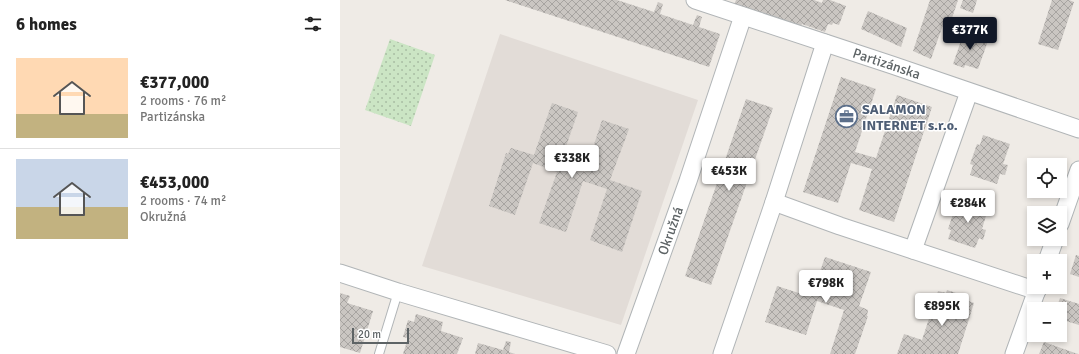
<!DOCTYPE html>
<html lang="en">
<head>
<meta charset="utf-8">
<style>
  body { margin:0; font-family:Signika,sans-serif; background:#f6f6f6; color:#222; height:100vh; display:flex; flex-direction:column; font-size:15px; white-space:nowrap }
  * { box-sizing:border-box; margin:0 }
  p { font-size:13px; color:#767676 }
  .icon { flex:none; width:22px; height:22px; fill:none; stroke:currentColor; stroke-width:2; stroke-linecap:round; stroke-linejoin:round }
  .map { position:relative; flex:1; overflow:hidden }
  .details { display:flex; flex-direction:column; background:#fff; width:340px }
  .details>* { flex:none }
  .buttons { position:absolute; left:687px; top:158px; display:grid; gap:8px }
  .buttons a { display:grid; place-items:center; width:40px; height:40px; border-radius:0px; background:#fff; box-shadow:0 2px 6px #0003; font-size:20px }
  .scale { position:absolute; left:12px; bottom:10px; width:57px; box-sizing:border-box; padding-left:4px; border:2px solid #5d6365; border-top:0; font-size:11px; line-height:14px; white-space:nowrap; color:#5d6365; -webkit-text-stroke:3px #fff; paint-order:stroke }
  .price { position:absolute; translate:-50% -34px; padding:0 9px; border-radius:4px; background:#fff; color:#222; font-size:13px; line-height:26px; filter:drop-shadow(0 1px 2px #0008) }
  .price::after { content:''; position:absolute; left:50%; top:24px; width:12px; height:9px; margin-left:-6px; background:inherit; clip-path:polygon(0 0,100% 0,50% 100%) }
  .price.selected { background:#111827; color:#fff }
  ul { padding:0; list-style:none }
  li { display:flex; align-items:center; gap:12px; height:100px; padding:0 16px }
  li+li { border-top:1px solid #e0e0e0 }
  li span { display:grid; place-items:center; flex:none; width:112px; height:80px; border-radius:0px; color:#555 }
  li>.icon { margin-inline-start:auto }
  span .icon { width:48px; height:48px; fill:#fffc; stroke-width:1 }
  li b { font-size:17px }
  h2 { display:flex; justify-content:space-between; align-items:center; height:48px; padding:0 16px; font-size:17px }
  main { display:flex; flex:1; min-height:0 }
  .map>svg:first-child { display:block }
</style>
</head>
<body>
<main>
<section class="details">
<h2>6 homes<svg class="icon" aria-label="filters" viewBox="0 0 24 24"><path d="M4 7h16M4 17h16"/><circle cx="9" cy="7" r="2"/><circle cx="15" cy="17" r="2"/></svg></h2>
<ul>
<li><span style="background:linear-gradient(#ffd9b3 70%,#c2b280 0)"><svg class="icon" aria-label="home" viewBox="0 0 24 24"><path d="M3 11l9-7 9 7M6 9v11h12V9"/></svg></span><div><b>€377,000</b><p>2 rooms · 76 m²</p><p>Partizánska</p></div></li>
<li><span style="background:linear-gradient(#c9d6e8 60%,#c2b280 0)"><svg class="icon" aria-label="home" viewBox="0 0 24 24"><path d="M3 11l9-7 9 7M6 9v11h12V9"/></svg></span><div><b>€453,000</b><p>2 rooms · 74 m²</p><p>Okružná</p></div></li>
</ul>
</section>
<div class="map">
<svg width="739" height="354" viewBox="0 0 739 354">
  <defs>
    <pattern id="grass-dots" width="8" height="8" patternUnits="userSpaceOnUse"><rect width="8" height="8" fill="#cbe5c4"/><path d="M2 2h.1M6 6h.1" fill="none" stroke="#a8bda3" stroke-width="1.8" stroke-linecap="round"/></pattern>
    <pattern id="building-cross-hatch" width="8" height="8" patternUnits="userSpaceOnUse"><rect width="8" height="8" fill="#cac6c2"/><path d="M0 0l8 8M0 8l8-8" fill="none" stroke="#a7a4a1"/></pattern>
  </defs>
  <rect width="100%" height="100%" fill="#efebe6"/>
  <path fill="#e2dcd7" d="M 160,34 L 358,100 L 281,325 L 82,266 Z"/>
  <path fill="url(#grass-dots)" d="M 50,39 L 95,55 L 71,126 L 25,110 Z"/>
  <path fill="url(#building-cross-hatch)" d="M 165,0 L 277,0 L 314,12 L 318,2 L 323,4 L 320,14 L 353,25 L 357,15 L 362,17 L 359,27 L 380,34 L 369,67 Z
    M 396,0 L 474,0 L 482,3 L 483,0 L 490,0 L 506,6 L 499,25 L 493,23 L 492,25 L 488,24 L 485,32 L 462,24 L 461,26 L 394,5 Z
    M 590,0 L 618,0 L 610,24 L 604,22 L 591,59 L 573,51 Z
    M 623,0 L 637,0 L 633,13 L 620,8 Z
    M 712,0 L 729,0 L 734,2 L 718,50 L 698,44 Z
    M 528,11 L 567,28 L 561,47 L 521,29 Z
    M 624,32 L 648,41 L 638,69 L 625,65 L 624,68 L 613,64 Z
    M 501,77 L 536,89 L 515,152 L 536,158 L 557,95 L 592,107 L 554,222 L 519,210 L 532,169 L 511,163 L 498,203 L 463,192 Z
    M 406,99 L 433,108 L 371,285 L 345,276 Z
    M 212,103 L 238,112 L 220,164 L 245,172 L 262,120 L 289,129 L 270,180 L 302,191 L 282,252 L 250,240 L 267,189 L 243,181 L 226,232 L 199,223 L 217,172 L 193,163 L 175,215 L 149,206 L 166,153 L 168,154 L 171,148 L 194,155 Z
    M 643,135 L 670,144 L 663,164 L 668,165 L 665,175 L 660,174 L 657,184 L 630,175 L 633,165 L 630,164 L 637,144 L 640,145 Z
    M 621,200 L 648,209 L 642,229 L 646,230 L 643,240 L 639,238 L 635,248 L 608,239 L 611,230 L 608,229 L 615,208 L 618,209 Z
    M 736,255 L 739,256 L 739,277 L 730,274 Z
    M 485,257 L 531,272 L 519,306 L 528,310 L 527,316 L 528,316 L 515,354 L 490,354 L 504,310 L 477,301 L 466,335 L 425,322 L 437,286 L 471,297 Z
    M 607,290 L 622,295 L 620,298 L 634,303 L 618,354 L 557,354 L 564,334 L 582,340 L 598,291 L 606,293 Z
    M 0,293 L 10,296 L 7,303 L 33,311 L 20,353 L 0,347 Z
    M 720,298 L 739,304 L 739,325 L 726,321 L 722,330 L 720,330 L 720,309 L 716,309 Z
    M 76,314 L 103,322 L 101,331 L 123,338 L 117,354 L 63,354 L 68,338 L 63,337 L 68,320 L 74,322 Z
    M 166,341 L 171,342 L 169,352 L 175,354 L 135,354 L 138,343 L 163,350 Z
    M 704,342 L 738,354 L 699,354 Z"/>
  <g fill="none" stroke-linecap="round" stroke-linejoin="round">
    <defs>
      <path id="lane" d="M 39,354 L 58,292"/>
      <g id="street">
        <path id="s1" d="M 355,0 L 552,65 L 739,129"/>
        <path d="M 434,202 L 500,226 L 697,291"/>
        <path d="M 720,224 L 739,170"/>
        <path d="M 573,250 L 629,92"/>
        <path d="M 707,261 L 715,239"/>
        <path d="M 0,273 L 58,292 L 267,354"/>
        <path id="s2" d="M 286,354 L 348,181 L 403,16"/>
        <path d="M 382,354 L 434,202 L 485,43"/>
        <path d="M 674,354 L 698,287"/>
      </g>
    </defs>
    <use href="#lane" stroke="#b1b5b7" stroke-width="10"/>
    <use href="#street" stroke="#b1b5b7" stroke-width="19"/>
    <use href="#lane" stroke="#fff" stroke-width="8"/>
    <use href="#street" stroke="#fff" stroke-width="17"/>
  </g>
  <defs>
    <symbol id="office-ring" viewBox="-11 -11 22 22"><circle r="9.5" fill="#fff" stroke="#5c6f8a" stroke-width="1.5"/><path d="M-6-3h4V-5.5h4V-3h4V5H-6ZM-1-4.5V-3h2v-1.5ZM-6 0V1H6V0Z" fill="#5c6f8a"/></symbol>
  </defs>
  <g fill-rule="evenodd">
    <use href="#office-ring" x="494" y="104" width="25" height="25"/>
  </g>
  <g text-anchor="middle" stroke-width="3" stroke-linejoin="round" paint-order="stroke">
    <g font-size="14" fill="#5d6365" stroke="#fff">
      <text dy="5" stroke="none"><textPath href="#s1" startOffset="202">Partizánska</textPath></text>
      <text dy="5" stroke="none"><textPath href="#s2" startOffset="131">Okružná</textPath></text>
    </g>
    <g font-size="14" font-weight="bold" fill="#4e5e75" stroke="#fff" text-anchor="start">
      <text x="522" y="114">SALAMON<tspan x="522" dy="16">INTERNET s.r.o.</tspan></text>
    </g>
  </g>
</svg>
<div class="buttons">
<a><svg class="icon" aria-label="locate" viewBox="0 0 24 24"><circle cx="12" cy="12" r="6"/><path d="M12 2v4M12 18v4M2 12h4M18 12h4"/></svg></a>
<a><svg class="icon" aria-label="layers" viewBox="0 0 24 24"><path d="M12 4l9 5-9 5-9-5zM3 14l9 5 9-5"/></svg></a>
<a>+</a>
<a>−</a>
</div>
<div class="scale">20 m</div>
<b class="price selected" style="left:630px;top:51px">€377K</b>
<b class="price" style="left:232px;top:179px">€338K</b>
<b class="price" style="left:389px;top:192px">€453K</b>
<b class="price" style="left:628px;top:224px">€284K</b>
<b class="price" style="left:486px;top:304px">€798K</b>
<b class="price" style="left:602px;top:327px">€895K</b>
</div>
</main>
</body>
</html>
